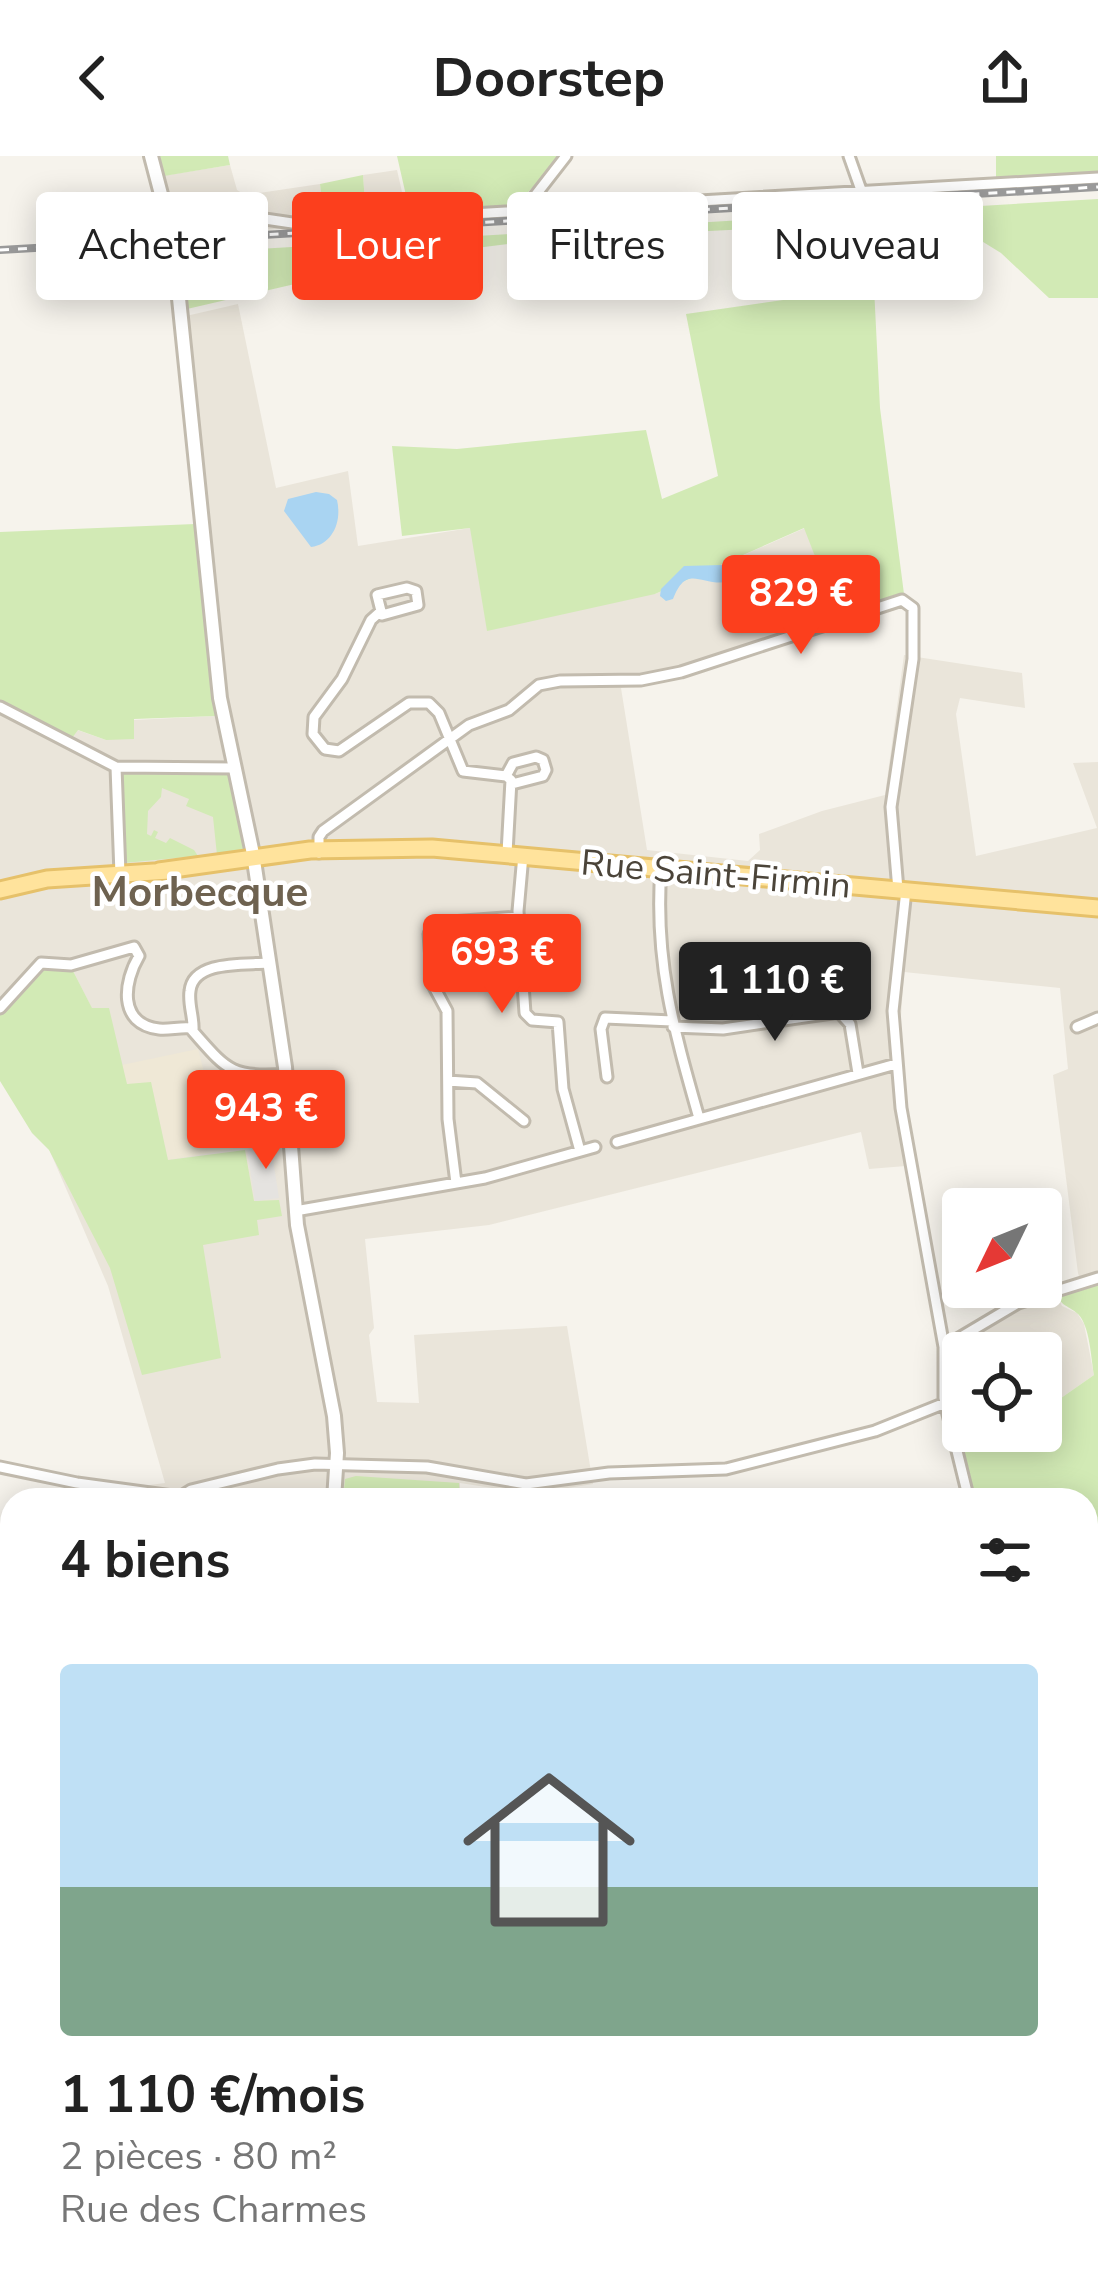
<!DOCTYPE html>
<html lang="fr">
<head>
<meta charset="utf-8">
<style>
  body { margin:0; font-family:"Nunito Sans",sans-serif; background:#f2f2f2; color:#222; height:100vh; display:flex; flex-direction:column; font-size:45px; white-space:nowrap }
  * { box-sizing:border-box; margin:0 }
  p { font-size:39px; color:#767676 }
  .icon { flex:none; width:66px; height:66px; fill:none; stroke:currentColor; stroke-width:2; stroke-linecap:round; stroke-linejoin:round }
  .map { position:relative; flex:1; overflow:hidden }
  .drawer { position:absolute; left:0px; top:1332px; width:1098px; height:807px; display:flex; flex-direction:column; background:#fff; border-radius:36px 36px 0 0; box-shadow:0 6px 30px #0003 }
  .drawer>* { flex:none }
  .banner { position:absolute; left:36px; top:36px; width:1026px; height:108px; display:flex; gap:24px }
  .needle { width:78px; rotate:227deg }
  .fabs { position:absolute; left:942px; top:1032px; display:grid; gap:24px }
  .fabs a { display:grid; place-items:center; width:120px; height:120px; border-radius:12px; background:#fff; box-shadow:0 6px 30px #0003; font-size:60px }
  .price { position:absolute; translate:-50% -102px; padding:0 27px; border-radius:12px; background:#fc3f1d; color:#fff; font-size:39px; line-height:78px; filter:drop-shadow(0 3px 6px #0008) }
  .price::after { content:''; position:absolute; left:50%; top:72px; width:36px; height:27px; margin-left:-18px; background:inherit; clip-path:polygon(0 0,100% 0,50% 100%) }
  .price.on { background:#222; color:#fff }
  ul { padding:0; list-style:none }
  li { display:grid; align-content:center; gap:24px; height:636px; padding:0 60px }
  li+li { border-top:3px solid #e0e0e0 }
  li span { display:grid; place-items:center; height:372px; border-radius:12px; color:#555 }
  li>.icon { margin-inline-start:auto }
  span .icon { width:216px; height:216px; fill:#fffc; stroke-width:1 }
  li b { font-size:51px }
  h2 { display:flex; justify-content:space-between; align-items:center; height:144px; padding:0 60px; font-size:51px }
  .pill { padding:0 42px; border-radius:12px; background:#fff; box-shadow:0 6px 30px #0003; font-size:42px; line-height:108px }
  .pill.on { background:#fc3f1d; color:#fff }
  header { display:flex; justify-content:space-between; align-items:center; height:156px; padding:0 60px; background:#fff; font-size:54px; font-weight:700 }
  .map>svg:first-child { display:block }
</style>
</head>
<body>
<header><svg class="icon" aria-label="back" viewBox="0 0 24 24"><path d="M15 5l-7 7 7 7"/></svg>Doorstep<svg class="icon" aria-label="share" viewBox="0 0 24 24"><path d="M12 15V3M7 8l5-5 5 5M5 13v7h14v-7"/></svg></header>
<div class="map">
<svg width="1098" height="2137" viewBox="0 0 1098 2137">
  <rect width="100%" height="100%" fill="#f6f3ec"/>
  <path fill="#eae5da" d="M 230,9 L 237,34 L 245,39 L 320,28 L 325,70 L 175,79 L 161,20 Z
    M 397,14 L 407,58 L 366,60 L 363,19 Z
    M 223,95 L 222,128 L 185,141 L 180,98 Z
    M 238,148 L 276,332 L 348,315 L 358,390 L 470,372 L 655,438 L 805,372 L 841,470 L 688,519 L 621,532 L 647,694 L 748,705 L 760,694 L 759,678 L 822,655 L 885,639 L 904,499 L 1022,517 L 1025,552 L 960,542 L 956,558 L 976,700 L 1097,672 L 1073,607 L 1098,606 L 1098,1126 L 1082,1131 L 1078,1117 L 1053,919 L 1068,913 L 1060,832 L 904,816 L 900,875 L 908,966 L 918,1009 L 869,1013 L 861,976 L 489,1069 L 365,1083 L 374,1172 L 369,1179 L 377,1246 L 419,1247 L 414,1179 L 567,1170 L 593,1328 L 530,1338 L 460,1327 L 460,1344 L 79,1344 L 80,1322 L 142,1330 L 165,1327 L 108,1130 L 49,993 L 92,853 L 71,811 L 42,813 L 0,857 L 0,547 L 106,584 L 133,564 L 216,560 L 173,163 Z
    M 1056,1138 L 1062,1150 L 1077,1157 L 1084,1168 L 1094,1219 L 1041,1256 L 1041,1197 L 963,1197 L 963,1275 L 992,1275 L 959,1284 L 948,1237 L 958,1197 L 969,1182 L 1004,1160 Z"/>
  <path fill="#efe8d6" d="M 198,893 L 207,928 L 241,922 L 244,929 L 274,924 L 276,965 L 263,963 L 263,967 L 255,968 L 257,982 L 233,986 L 233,993 L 168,1004 L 151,927 L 127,929 L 122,909 Z"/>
  <path fill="#d2eab5" d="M 160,0 L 228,0 L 230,9 L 164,20 Z
    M 397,0 L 562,0 L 515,50 L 410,57 Z
    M 996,0 L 1098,0 L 1098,19 L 996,24 Z
    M 363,19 L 366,60 L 324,63 L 320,28 Z
    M 1098,43 L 1098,142 L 1049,142 L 1001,97 L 949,65 L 919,58 L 884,60 L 866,67 L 549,83 L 420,99 L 187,153 L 185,141 L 222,128 L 223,95 Z
    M 874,131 L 880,252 L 904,438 L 839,462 L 804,372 L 655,438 L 487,475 L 470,372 L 402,380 L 392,290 L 457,293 L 646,274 L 662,343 L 718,320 L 686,158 Z
    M 195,368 L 216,560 L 134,563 L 134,583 L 106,584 L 78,574 L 69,586 L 0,547 L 0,376 Z
    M 121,616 L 230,617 L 245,695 L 217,699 L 213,661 L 186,650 L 189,643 L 162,632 L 161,641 L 148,655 L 147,678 L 151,680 L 154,674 L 158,676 L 155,682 L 166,687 L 170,682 L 194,694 L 198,700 L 124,707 Z
    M 71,811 L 92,852 L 109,852 L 127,928 L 151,926 L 168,1004 L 245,994 L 254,1045 L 279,1044 L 282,1060 L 257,1064 L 259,1079 L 203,1089 L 221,1202 L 142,1219 L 110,1112 L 49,994 L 32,977 L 0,925 L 0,857 L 42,813 Z
    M 1098,1126 L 1098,1516 L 1086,1513 L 1086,1344 L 973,1344 L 959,1284 L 992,1275 L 1041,1275 L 1041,1256 L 1094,1219 C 1091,1202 1090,1170 1078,1158 C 1068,1149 1062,1151 1056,1138 Z
    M 356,1320 L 459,1327 L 460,1344 L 343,1344 L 345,1323 Z
    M 1098,1743 L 1098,1970 L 1086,1979 L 1086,1749 Z
    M 72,2127 L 223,2127 L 212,2137 L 73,2137 Z
    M 319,2127 L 483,2127 L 484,2137 L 319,2137 Z"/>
  <path fill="#e5e3e0" d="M 271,990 L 279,1042 L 255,1045 L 247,994 Z"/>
  <path fill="#a9d4f2" d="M 316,336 L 329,338 L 337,344 C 342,365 333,388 311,391 L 284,355 L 288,343 Z
    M 722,409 L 732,417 L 727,426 C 700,430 687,407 673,443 L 666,445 L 660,440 L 661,433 L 684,410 Z"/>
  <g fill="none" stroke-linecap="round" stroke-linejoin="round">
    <defs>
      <path id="minor" d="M 849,0 L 861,34
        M 165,53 L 184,51 L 299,68 L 1098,22
        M 524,54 L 566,0
        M 407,432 L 416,435 L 418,449 L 382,459 L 377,439 Z
        M 381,455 L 371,464 L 342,523 L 314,561 L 313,578 L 325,593 L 339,595 L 409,547 L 429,547 L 439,557 L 463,615 L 506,620 L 511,624 L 507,697
        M 0,551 L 116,611 L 234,612
        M 116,611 L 120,718
        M 506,620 L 513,607 L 536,601 L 543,604 L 546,614 L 543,620 L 512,628
        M 319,697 L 319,681 L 323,675 L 469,569 L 509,554 L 539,529 L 560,525 L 641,524 L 681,516 L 902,444 L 913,452 L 913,503 L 891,651 L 898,734
        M 523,699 L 518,755 L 525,857 L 532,864 L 558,866 L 563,933 L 580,995
        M 661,712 C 654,805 674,874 699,962
        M 906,734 L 893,855 L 901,952 L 944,1191 L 944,1242 L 969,1344
        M 0,852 L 41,807 L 71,809 L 134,791 L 139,800 C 124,825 117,868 159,873 C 169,874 180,871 190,872 C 225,911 229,923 285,918
        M 673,871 L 723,873 L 839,856 L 850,868 L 858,917
        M 1077,871 L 1098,862
        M 193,874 C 194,862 188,848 190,835 C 193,804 245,809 267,807
        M 607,921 L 601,873 L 605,862 L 672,865
        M 448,925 L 477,927 L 524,965
        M 617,986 L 896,908
        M 456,1027 L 448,963 L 447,855 L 433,829 L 429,778 L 438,767 L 518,761
        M 295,1055 L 485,1022 L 595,991
        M 944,1191 L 1018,1147 L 1098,1122
        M 0,1311 L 77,1327 L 180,1341 L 191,1334 L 278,1313 L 315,1308 L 427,1311 L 526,1328 L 609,1317 L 726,1313 L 875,1275 L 945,1247
        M 1086,1583 L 1098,1600
        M 221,2137 L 232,2127"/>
      <path id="tertiary" d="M 151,0 L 173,84 L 220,542 L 253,698 L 285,911 L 297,1069 L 334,1260 L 337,1297 L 334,1344
        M 310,2137 L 310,2127"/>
      <path id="primary" d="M 159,715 L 310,694 L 432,692 L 1098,752
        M 0,734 L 47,723 L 169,715"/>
    </defs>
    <use href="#minor" stroke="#c2bbae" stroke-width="15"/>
    <use href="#tertiary" stroke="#c2bbae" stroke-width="18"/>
    <use href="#primary" stroke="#e6c16a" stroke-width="21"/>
    <use href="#minor" stroke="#fff" stroke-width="9"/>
    <use href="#tertiary" stroke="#fff" stroke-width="12"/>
    <use href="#primary" stroke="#ffe39c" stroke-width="15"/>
    <defs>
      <path id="rail" d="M 0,94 L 1098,31"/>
    </defs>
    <use href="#rail" stroke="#9a9a9a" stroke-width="8"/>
    <use href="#rail" stroke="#fff" stroke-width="3" stroke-dasharray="9" stroke-linecap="butt"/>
  </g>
  <g text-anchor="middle" stroke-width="9" stroke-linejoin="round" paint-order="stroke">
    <g font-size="36" fill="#4b4439" stroke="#fff">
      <text transform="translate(716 717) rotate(5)" y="13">Rue Saint-Firmin</text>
    </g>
    <g font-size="42" font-weight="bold" fill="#6e6250" stroke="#fff">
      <text x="200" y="750">Morbecque</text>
    </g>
  </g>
</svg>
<div class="fabs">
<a><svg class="needle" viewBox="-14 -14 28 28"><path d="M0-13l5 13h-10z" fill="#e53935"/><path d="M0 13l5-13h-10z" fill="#767676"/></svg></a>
<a><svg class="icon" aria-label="locate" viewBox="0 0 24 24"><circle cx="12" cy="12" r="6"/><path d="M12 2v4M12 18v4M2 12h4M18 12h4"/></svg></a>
</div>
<b class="price" style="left:801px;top:501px">829 €</b>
<b class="price" style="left:502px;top:860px">693 €</b>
<b class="price on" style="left:775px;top:888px">1 110 €</b>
<b class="price" style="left:266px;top:1016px">943 €</b>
<div class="banner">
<a class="pill">Acheter</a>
<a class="pill on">Louer</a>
<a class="pill">Filtres</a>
<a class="pill">Nouveau</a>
</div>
<section class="drawer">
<h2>4 biens<svg class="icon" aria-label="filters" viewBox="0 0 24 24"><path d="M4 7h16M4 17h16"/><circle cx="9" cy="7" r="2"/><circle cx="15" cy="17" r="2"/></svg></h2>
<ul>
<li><span style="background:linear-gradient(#bfe0f5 60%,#7fa58c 0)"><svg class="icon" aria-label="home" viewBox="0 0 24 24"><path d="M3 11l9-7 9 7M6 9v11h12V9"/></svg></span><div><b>1 110 €/mois</b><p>2 pièces · 80 m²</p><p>Rue des Charmes</p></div></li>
</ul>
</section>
</div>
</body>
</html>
